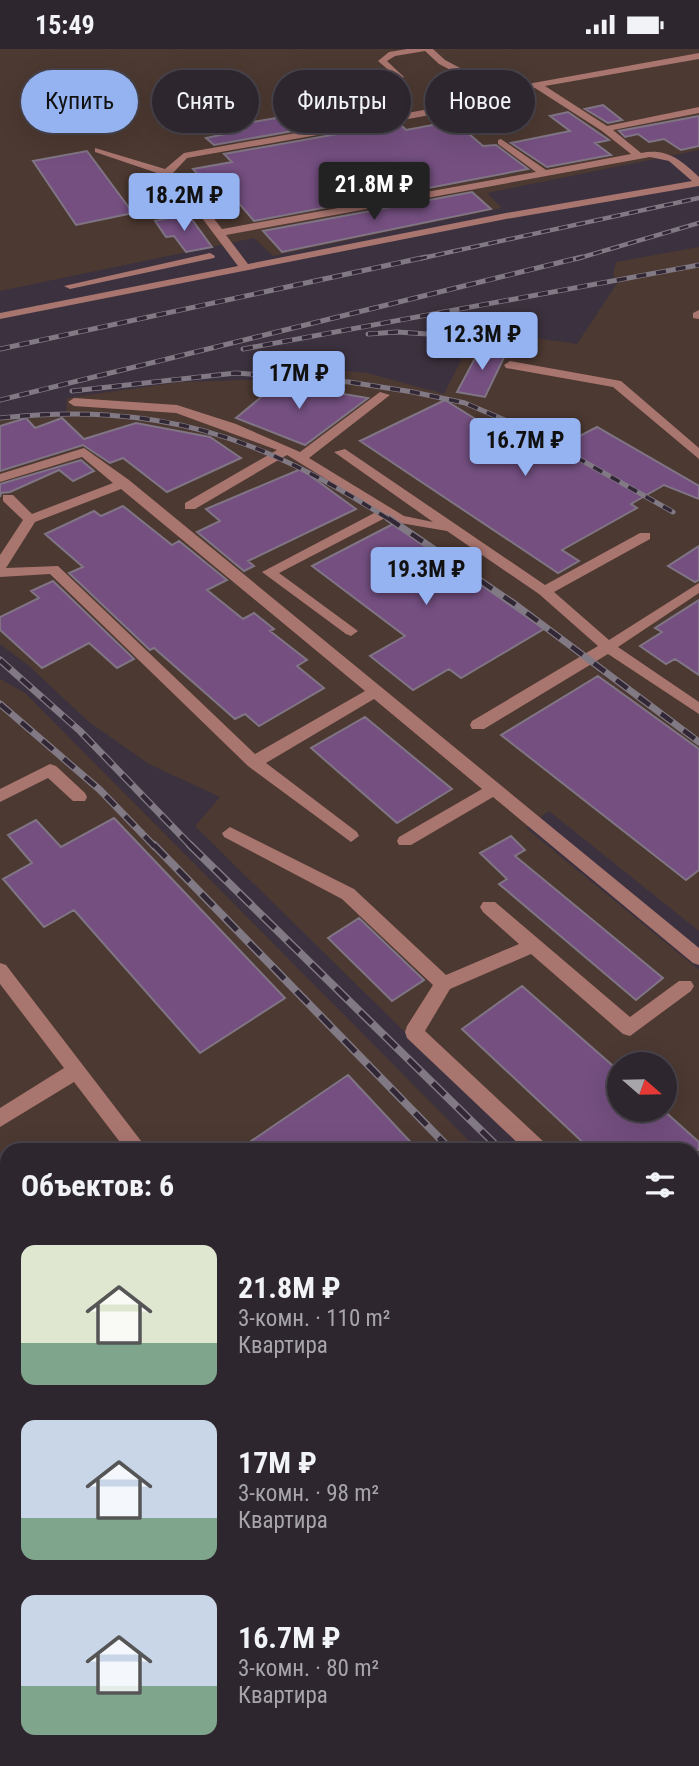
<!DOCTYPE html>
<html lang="ru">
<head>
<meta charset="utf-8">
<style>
  body { margin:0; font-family:"Roboto Condensed",sans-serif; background:#39323b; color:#f1f3f6; height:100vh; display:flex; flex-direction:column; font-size:26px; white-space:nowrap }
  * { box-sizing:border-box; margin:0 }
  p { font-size:23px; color:#a7a5aa }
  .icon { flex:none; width:38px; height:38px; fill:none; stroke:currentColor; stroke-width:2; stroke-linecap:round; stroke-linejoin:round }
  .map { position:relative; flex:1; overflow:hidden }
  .side { position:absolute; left:0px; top:1094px; width:700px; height:625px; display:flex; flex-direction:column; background:#2d262f; border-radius:21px 21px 0 0; box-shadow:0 7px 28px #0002,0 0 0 2px #48434b }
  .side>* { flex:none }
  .hud { position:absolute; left:21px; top:21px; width:658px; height:63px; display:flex; gap:14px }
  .needle { width:46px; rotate:110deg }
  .controls { position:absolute; left:607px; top:1003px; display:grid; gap:14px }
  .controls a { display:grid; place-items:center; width:70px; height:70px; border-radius:50%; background:#2d262f; box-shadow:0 7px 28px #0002,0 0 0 2px #48434b; font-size:35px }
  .price { position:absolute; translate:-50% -60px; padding:0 16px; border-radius:7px; background:#95b2f1; color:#111; font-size:23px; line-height:46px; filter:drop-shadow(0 2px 4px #0008) }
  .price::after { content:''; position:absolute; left:50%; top:42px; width:21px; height:16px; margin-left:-10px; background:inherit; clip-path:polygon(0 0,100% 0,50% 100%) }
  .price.active { background:#222; color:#fff }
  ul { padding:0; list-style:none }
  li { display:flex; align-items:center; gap:21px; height:175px; padding:0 21px }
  li span { display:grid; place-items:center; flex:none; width:196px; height:140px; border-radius:14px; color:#555 }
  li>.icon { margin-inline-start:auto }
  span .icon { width:84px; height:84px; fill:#fffc; stroke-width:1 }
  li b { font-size:30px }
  h2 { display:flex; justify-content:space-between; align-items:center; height:84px; padding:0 21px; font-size:30px }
  .tag { padding:0 24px; border-radius:32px; background:#2d262f; box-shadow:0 7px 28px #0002,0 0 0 2px #48434b; font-size:24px; line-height:63px }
  .tag.active { background:#95b2f1; color:#111 }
  .status { display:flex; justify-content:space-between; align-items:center; height:49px; padding:0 35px; background:#2d262f; direction:ltr }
  .status svg { height:19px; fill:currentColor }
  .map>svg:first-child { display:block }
</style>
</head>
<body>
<div class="status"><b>15:49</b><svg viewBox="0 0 49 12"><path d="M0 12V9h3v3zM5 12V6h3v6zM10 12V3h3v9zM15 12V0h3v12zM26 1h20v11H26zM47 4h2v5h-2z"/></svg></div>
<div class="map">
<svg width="699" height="1717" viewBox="0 0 699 1717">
  <rect width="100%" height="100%" fill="#3c323f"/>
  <path fill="#4c3931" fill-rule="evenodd" d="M 0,0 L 699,0 L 699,101 L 487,144 L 502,159 L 273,207 L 254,189 L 0,242 Z
    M 699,198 L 699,882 L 549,762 L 526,779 L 699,921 L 699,1272 L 693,1266 L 693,1101 L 525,1101 L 195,777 L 220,748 L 149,715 L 89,673 L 28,616 L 0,595 L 0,370 L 66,367 L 67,349 L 180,333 L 277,330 L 283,315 L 367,324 L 444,345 L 477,280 L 577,295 L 618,233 L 613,226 L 616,213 ZM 620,1015 L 665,1015 L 665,1060 L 620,1060 Z
    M 0,630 L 25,644 L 478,1101 L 7,1101 L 7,1712 L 394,1712 L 388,1717 L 0,1717 Z
    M 693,1317 L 699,1323 L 699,1668 L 693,1661 Z"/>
  <path fill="#744f80" stroke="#807584" stroke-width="2" d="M 331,54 L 340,63 L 378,56 L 388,65 L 214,96 L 206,89 L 244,81 L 240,75 L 288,67 L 284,63 Z
    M 603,56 L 622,71 L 608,74 L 585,60 Z
    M 568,63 L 609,91 L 595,94 L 611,106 L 547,118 L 511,94 L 570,82 L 550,67 Z
    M 699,67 L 699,97 L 681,101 L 664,90 L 649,93 L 638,85 L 625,88 L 619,82 Z
    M 454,72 L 483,97 L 496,96 L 528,120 L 254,172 L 225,138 L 211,141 L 193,120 L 232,113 L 224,105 L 399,74 L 406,81 Z
    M 87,102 L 133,164 L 76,176 L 33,112 Z
    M 472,143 L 491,160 L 282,203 L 263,182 Z
    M 188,165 L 212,198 L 186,203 L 174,187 L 166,188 L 155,172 Z
    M 481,298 L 507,302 L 485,348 L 457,343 Z
    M 278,334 L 368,349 L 305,396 L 236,369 Z
    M 445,351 L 506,389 L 515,384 L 547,404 L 597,378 L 699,437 L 699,450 L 664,436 L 631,455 L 637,459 L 562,501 L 579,512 L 558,524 L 360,392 Z
    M 26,369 L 35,379 L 62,369 L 84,390 L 136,374 L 210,388 L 241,409 L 167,443 L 123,409 L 110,414 L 83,396 L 0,422 L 0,377 Z
    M 81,411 L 94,422 L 73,432 L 59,421 L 10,443 L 1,444 L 0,448 L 0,435 Z
    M 301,420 L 356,460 L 248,512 L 254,517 L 244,522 L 197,483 L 220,472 L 206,460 Z
    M 123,457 L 172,496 L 179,492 L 227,531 L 207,541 L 243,570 L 254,564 L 274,580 L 270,582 L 307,611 L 297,617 L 324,639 L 259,677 L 245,665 L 235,670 L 154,599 L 150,601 L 69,524 L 83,518 L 45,485 L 94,462 L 101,467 Z
    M 393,475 L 477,533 L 544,580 L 461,629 L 449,620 L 413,641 L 370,607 L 405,587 L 312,517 Z
    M 699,497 L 699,531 L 695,533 L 668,517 Z
    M 53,532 L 134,610 L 117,619 L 89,594 L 42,619 L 0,581 L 0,568 L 39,549 L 31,542 Z
    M 699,551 L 699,626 L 675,610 L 666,615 L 640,597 L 662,583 L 655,579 Z
    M 598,627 L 699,700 L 699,821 L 686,831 L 501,686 Z
    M 365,668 L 452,740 L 397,774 L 311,699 Z
    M 114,769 L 285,949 L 200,1004 L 74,861 L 44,878 L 3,830 L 32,814 L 8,786 L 36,771 L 61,798 Z
    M 511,787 L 525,801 L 515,807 L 663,929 L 636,951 L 499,835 L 507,830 L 480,804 Z
    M 359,869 L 424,931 L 392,952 L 328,889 Z
    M 522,937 L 620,1023 L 620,1060 L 662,1060 L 699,1093 L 699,1101 L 591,1101 L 462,980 Z
    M 348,1026 L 418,1101 L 238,1101 Z"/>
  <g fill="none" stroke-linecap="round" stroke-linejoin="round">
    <path fill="#a9756f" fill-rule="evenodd" d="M 407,0 L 433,0 L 445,11 L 500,40 L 699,4 L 699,10 L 545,37 L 607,77 L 699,58 L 699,64 L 613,81 L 641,104 C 667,99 681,111 699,128 L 699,137 L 506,170 L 0,270 L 0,264 L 238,217 L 190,153 L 163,126 L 95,103 L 95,99 L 165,120 L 184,104 L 435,59 L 491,42 L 439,15 L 425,2 L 395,7 L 387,12 L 404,28 L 400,31 L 378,12 L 389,3 ZM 535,39 L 602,82 L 631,105 L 546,121 L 501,90 L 498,91 L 498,95 L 536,123 L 222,180 L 198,149 L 173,124 L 187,109 L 436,65 L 500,45 ZM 650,108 L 669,112 L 692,132 L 506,164 L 248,215 L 226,186 Z
      M 210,204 L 215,207 L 214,209 L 70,240 L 64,237 Z
      M 699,261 L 699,270 L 693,269 L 693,264 Z
      M 510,312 L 621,332 L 699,399 L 699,410 L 613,338 L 506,319 L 504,316 Z
      M 380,343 L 390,346 L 309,409 L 404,467 L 433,473 L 334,403 L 345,400 L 545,536 L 640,484 L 650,484 L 650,490 L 554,543 L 609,591 L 699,534 L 699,544 L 618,598 L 699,653 L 699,665 L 608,605 L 484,680 L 472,680 L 470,676 L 472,672 L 598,597 L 539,545 L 447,482 L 400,474 L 387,468 L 279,524 L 358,582 L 351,587 L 346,585 L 262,523 L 378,462 L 287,406 L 195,460 L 185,460 L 185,454 L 277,401 L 176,364 L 74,357 L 68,353 L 74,349 L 177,356 L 236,375 L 300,403 Z
      M 84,399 L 129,431 L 699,899 L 699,916 L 693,914 L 493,748 L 411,796 L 399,796 L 397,792 L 399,788 L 482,740 L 374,650 L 266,714 L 357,783 L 359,787 L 351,793 L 248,717 L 50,525 L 0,528 L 0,506 L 23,471 L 3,452 L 3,446 L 13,446 L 32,465 L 113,434 L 82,408 L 0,433 L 0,425 ZM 121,440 L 365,642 L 255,705 L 58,517 L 6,519 L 35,473 Z
      M 50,715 L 56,717 L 85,744 L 87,748 L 85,752 L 73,752 L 48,729 L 0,753 L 0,740 Z
      M 230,778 L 354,840 L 446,926 L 519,895 L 483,863 L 480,858 L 483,853 L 495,853 L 630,968 L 679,932 L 691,932 L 694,937 L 691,942 L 630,987 L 623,985 L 531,905 L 450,940 L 425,982 L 546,1095 L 549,1101 L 525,1101 L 407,989 L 405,983 L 407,977 L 433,936 L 342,850 L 224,788 L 222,784 Z
      M 0,914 L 6,916 L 148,1101 L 126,1101 L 74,1033 L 0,1078 L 0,1059 L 64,1019 L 0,935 Z
      M 693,1238 L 699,1240 L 699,1263 L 693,1261 Z
      M 0,1243 L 7,1245 L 7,1274 L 0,1272 Z
      M 7,1372 L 7,1396 L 0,1398 L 0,1374 Z
      M 0,1604 L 7,1607 L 7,1641 L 0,1638 Z
      M 699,1649 L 699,1675 L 693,1678 L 693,1652 Z
      M 693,1697 L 699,1699 L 699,1717 L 683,1717 L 680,1712 L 693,1712 Z
      M 50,1712 L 77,1712 L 79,1717 L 52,1717 Z
      M 565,1712 L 598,1712 L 596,1717 L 563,1717 Z"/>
    <defs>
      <path id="rail-far4" d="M 418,210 L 699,149
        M 576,210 L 699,174"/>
      <path id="rail-far3" d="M 368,285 L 397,283 L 473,288
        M 0,300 L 426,208
        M 243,300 L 699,216
        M 72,342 L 236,324 L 349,333 L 413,343 L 465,354 L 528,381 L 673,463
        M 0,351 L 582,208
        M 0,369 C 160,353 257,386 390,471"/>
      <path id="rail-far2" d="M 388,469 L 516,556 L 699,693
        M 0,611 L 80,682 L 192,798
        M 0,655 L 100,741 L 155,798"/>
      <path id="rail-far1" d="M 154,796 L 451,1101
        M 190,796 L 501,1101"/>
      <path id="rail" d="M 693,1291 L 699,1297
        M 693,1350 L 699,1356"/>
    </defs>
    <use href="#rail-far4" stroke="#817984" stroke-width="4.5"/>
    <use href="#rail-far3" stroke="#817984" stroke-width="5"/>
    <use href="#rail-far2" stroke="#817984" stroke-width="7"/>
    <use href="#rail-far1" stroke="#817984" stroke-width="8"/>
    <use href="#rail" stroke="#817984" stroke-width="10"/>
    <use href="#rail-far4" stroke="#322835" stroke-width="2.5" stroke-dasharray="9" stroke-linecap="butt"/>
    <use href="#rail-far3" stroke="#322835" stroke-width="3.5" stroke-dasharray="10" stroke-linecap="butt"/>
    <use href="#rail-far2" stroke="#322835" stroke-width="4.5" stroke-dasharray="14" stroke-linecap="butt"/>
    <use href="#rail-far1" stroke="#322835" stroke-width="5" stroke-dasharray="17" stroke-linecap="butt"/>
    <use href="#rail" stroke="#322835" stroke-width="7" stroke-dasharray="21" stroke-linecap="butt"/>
  </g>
</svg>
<div class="controls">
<a><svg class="needle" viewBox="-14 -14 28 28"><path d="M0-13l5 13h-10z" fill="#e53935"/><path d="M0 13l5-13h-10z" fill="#a7a5aa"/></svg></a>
</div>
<b class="price active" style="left:374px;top:173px">21.8M ₽</b>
<b class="price" style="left:184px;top:184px">18.2M ₽</b>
<b class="price" style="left:482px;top:323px">12.3M ₽</b>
<b class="price" style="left:299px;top:362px">17M ₽</b>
<b class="price" style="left:525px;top:429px">16.7M ₽</b>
<b class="price" style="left:426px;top:558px">19.3M ₽</b>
<div class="hud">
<a class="tag active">Купить</a>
<a class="tag">Снять</a>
<a class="tag">Фильтры</a>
<a class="tag">Новое</a>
</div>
<section class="side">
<h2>Объектов: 6<svg class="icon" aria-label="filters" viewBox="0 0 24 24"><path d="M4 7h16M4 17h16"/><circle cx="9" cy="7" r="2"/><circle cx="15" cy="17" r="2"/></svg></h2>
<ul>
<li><span style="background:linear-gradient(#dfe7d0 70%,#7fa58c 0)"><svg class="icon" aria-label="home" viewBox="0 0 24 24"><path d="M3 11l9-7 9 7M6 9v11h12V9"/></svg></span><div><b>21.8M ₽</b><p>3-комн. · 110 m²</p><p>Квартира</p></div></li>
<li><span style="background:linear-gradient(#c9d6e8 70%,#7fa58c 0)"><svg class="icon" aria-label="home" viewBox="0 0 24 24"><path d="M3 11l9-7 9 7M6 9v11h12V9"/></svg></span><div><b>17M ₽</b><p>3-комн. · 98 m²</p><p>Квартира</p></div></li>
<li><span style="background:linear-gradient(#c9d6e8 65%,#7fa58c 0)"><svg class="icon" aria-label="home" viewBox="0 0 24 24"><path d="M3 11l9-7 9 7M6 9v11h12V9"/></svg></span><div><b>16.7M ₽</b><p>3-комн. · 80 m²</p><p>Квартира</p></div></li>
</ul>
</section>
</div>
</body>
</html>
